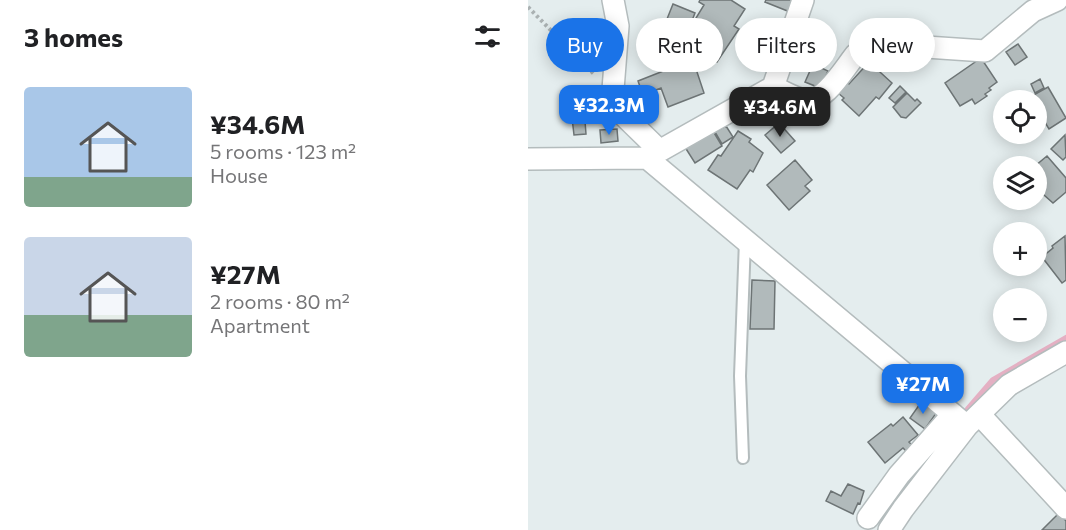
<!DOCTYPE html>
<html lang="en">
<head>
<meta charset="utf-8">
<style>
  body { margin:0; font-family:Commissioner,sans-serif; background:#f2f2f2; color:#202124; height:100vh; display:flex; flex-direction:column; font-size:22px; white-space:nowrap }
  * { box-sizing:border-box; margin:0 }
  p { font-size:20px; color:#757577 }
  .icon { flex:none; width:33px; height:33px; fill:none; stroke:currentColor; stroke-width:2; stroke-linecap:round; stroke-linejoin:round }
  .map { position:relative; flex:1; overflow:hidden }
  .side { display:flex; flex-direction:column; background:#fff; width:528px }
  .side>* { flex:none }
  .guide { position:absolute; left:18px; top:18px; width:429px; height:54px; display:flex; gap:12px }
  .tools { position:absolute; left:465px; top:90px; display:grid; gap:12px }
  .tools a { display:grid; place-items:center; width:54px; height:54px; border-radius:50%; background:#fff; box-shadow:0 3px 15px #0003; font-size:30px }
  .price { position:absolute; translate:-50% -51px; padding:0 14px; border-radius:12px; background:#1a73e8; color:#fff; font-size:20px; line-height:39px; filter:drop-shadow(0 2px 3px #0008) }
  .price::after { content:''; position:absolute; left:50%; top:36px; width:18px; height:14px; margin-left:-9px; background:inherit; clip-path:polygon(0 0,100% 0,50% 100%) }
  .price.active { background:#222; color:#fff }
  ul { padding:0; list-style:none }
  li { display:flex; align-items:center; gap:18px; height:150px; padding:0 24px }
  li span { display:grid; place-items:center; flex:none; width:168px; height:120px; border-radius:6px; color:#555 }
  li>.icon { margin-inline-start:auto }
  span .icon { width:72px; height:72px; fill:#fffc; stroke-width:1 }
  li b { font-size:26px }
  h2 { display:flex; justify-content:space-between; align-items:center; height:72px; padding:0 24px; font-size:26px }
  .pill { padding:0 21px; border-radius:27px; background:#fff; box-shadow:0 3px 15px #0003; font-size:21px; line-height:54px }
  .pill.active { background:#1a73e8; color:#fff }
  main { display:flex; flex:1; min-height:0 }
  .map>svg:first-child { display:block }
</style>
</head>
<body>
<main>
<section class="side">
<h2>3 homes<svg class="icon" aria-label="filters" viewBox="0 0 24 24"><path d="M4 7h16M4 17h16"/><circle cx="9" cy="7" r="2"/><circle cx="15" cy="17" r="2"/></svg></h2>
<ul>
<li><span style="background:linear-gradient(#a9c7e8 75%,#7fa58c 0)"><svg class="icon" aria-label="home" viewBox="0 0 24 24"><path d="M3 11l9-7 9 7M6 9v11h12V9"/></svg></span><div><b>¥34.6M</b><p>5 rooms · 123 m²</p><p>House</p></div></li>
<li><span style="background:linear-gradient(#c9d6e8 65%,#7fa58c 0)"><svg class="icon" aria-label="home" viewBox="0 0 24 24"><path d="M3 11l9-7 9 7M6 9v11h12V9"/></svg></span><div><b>¥27M</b><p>2 rooms · 80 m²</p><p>Apartment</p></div></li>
</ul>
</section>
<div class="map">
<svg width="538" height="530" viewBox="0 0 538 530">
  <rect width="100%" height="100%" fill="#e4edee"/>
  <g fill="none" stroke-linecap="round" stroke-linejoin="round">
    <path stroke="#e4b0c3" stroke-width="6" d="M 440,409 L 465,380 L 538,338
      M 370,493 L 399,459"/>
  </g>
  <path fill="#b1babb" stroke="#6d7475" stroke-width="1.5" d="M 172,0 L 203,0 L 217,9 L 206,26 L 211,29 L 189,62 L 161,44 L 175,23 L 168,18 L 176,5 L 171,2 Z
    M 238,0 L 269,0 L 262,12 L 237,2 Z
    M 145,4 L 167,13 L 161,28 L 139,19 Z
    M 128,34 L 151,37 L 148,55 L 125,51 Z
    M 490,44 L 499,57 L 487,65 L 478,52 Z
    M 453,58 L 469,82 L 461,88 L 463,90 L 457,94 L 459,96 L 447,104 L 444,99 L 432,106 L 417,83 Z
    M 341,62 L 364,83 L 351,99 L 348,97 L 331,116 L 314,100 L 316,98 L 310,93 L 319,82 L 321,84 Z
    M 166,63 L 176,93 L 140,107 L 133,88 L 115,95 L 110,81 L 153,64 Z
    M 285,64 L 300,71 L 292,88 L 277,82 Z
    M 512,79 L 516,88 L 507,93 L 503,84 Z
    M 372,86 L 378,92 L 367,103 L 361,98 Z
    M 520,87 L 538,118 L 521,129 L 508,108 L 508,100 L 504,100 L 502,97 Z
    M 379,93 L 387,101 L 389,99 L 393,103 L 378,118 L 373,117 L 365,107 Z
    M 56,108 L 58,134 L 46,135 L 43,109 Z
    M 251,123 L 267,141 L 253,153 L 237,135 Z
    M 198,126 L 205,137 L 194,144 L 187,132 Z
    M 89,129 L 90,141 L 73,143 L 72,130 Z
    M 185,131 L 194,146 L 167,163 L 155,144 Z
    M 210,131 L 223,139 L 221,142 L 235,153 L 225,172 L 222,170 L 209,189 L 180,170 L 190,155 L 193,156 Z
    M 537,135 L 538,157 L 535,160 L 523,149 Z
    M 519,156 L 538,178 L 538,192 L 525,203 L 508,188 L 508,166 L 507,166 Z
    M 267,160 L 284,180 L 277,186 L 282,191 L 261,210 L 239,185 Z
    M 537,236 L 538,280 L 534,283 L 514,257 L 525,248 L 524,246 Z
    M 224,280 L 247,281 L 246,329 L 222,329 Z
    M 394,401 L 409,412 L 397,429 L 382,418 Z
    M 375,417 L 390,435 L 381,442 L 385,446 L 378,451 L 375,448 L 357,463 L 340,442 L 363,424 L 365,426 Z
    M 320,484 L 336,491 L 332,504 L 330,503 L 325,514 L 298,501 L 303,491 L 313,496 Z
    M 531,513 L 538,521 L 538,530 L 514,530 Z"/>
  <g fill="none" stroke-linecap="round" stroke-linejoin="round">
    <defs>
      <path id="lane" d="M 215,458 L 212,376 L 217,240"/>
      <path id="street" d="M 85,0 L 90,26 L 84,102 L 90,110 L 132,151
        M 245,87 C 255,91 266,98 276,100 C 296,105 317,67 328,54 L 335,52 L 398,47 L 457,51 L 505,11 L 529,0
        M 119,158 L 439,426
        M 0,159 L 119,158 L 245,87 L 275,0
        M 452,415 L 538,508
        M 340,518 L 371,475 L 425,414
        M 361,530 L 375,509 L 439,426 L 481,385 L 538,352"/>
    </defs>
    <use href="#lane" stroke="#b4bcbd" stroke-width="14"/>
    <use href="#street" stroke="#b4bcbd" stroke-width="24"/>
    <path stroke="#aab1b2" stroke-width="4" stroke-dasharray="3 3" stroke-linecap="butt" d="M 0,7 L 67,75"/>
    <use href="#lane" stroke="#fff" stroke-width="10"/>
    <use href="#street" stroke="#fff" stroke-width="21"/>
  </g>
</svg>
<div class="tools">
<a><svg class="icon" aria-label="locate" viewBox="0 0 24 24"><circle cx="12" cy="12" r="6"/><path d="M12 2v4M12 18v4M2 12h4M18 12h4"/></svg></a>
<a><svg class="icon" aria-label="layers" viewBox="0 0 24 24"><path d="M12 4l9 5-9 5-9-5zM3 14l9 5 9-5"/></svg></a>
<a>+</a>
<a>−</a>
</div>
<b class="price" style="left:81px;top:136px">¥32.3M</b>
<b class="price active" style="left:252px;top:138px">¥34.6M</b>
<b class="price" style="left:395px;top:415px">¥27M</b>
<div class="guide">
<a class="pill active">Buy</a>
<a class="pill">Rent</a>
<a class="pill">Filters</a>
<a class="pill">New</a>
</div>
</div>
</main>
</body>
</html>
